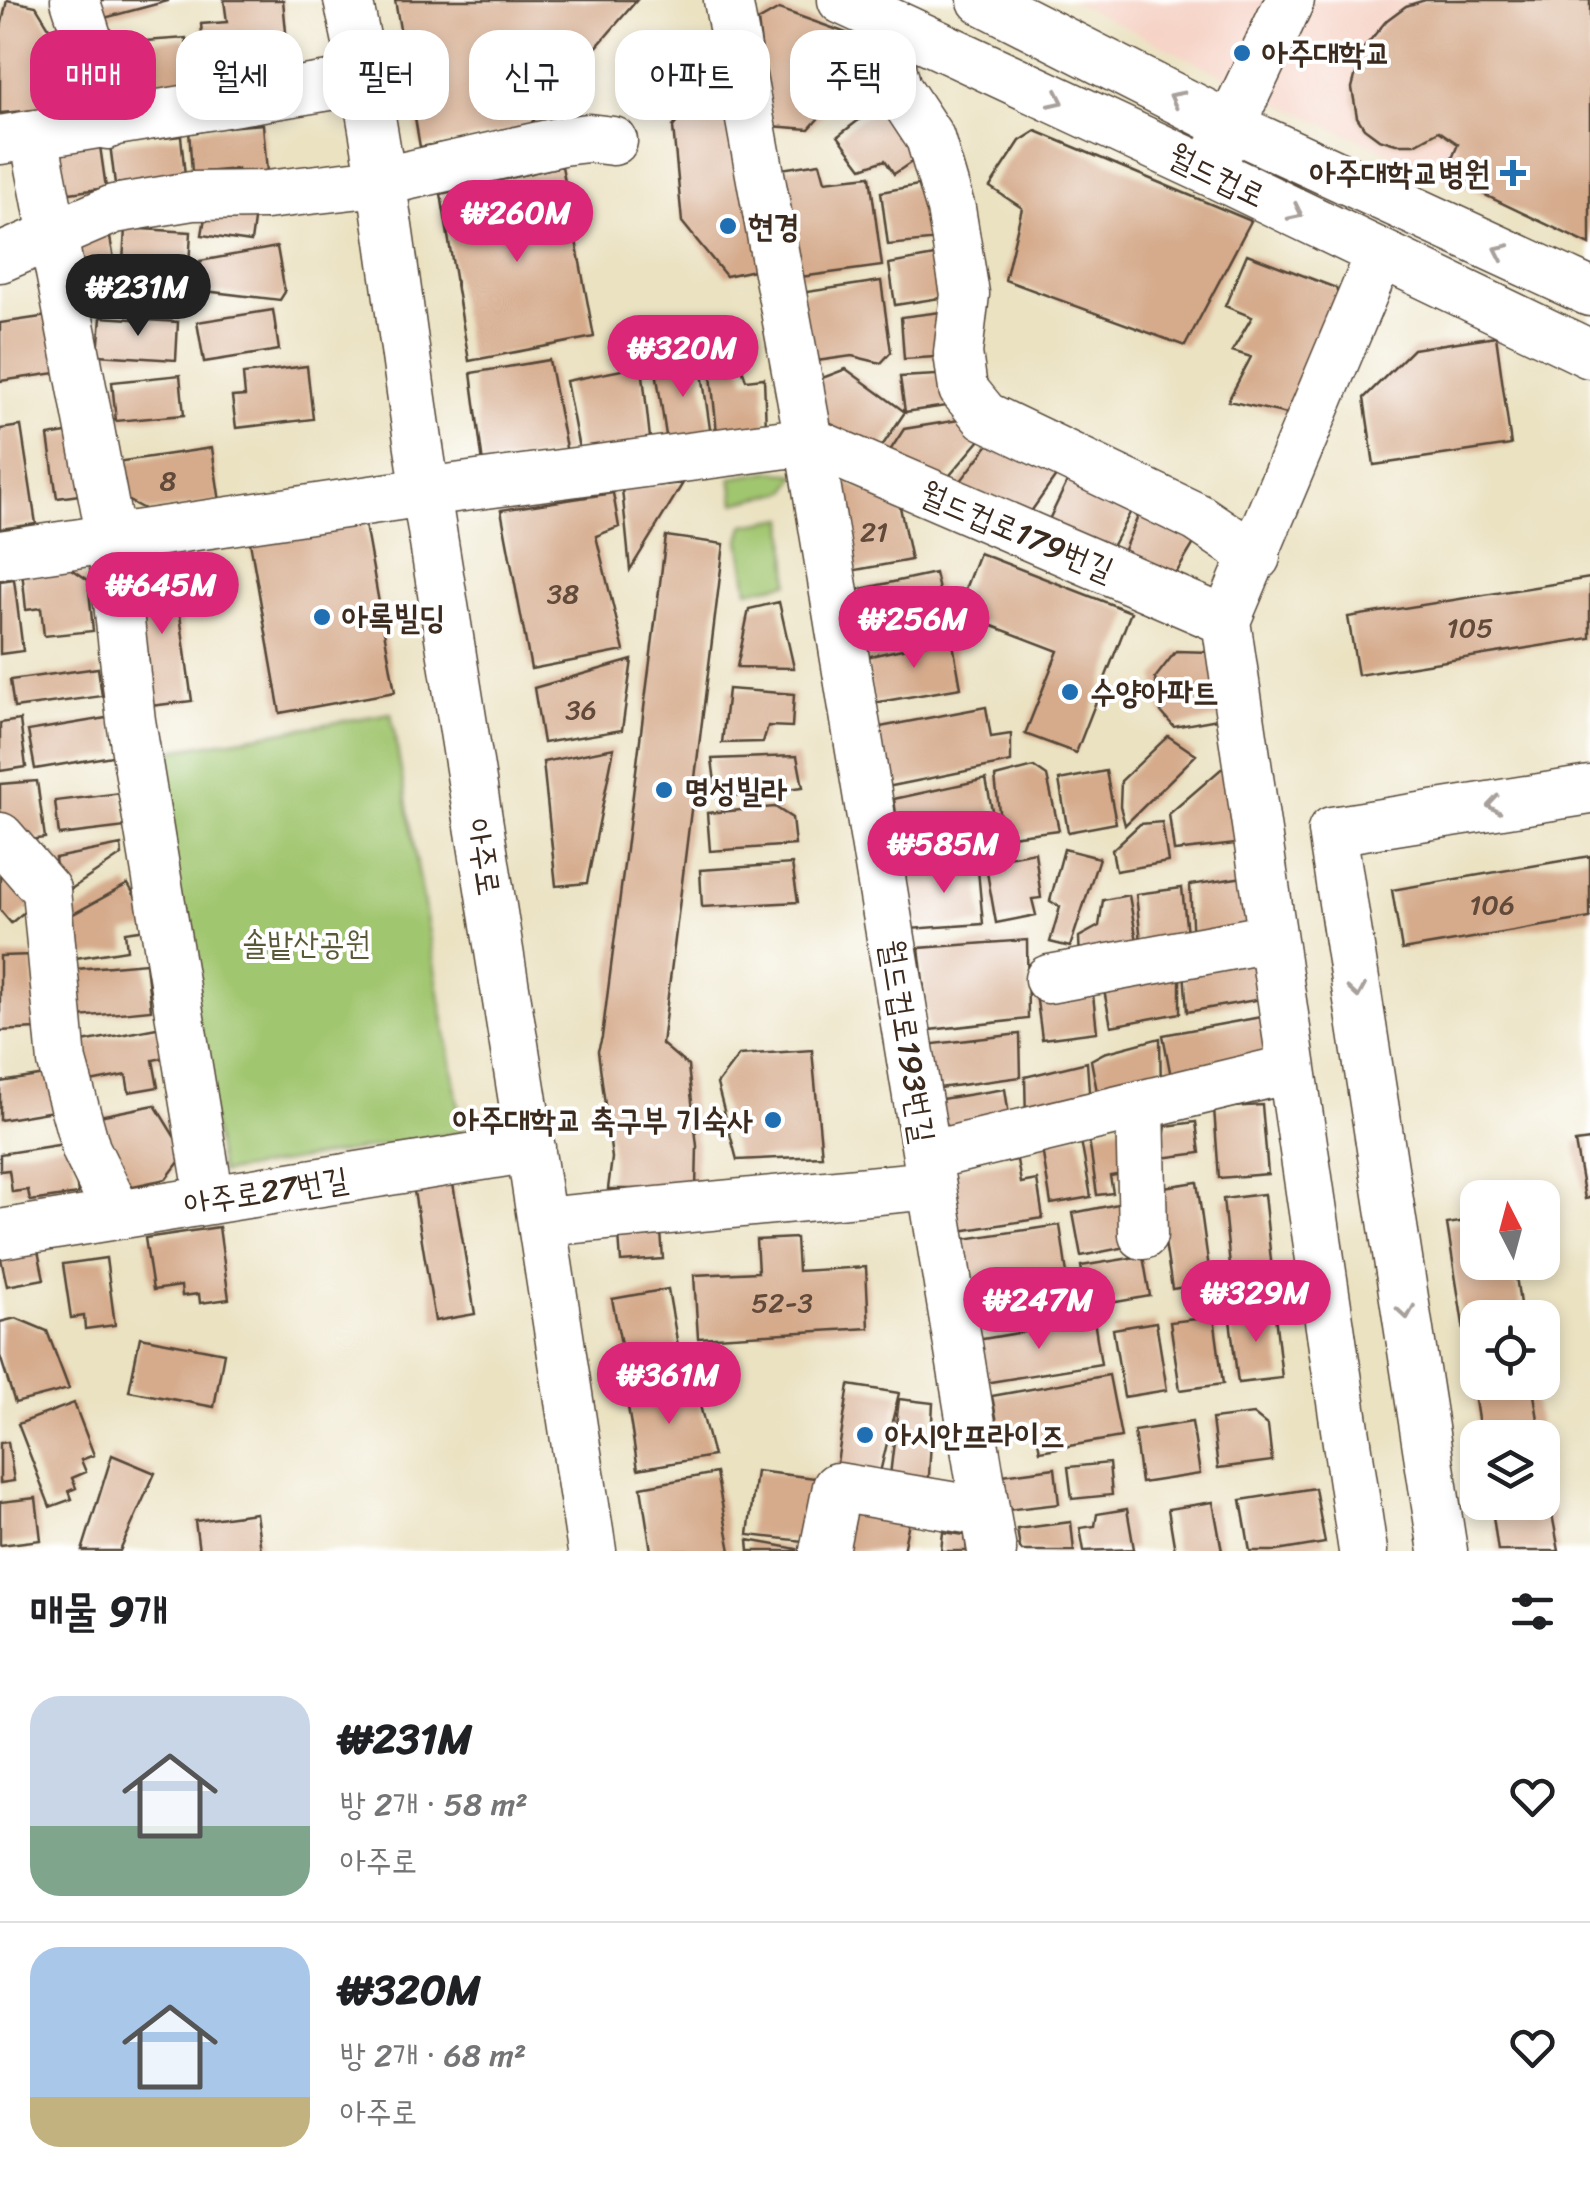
<!DOCTYPE html>
<html lang="ko">
<head>
<meta charset="utf-8">
<style>
  body { margin:0; font-family:Sriracha,"Poor Story",sans-serif; background:#f6f6f6; color:#202124; height:100vh; display:flex; flex-direction:column; font-size:38px; white-space:nowrap }
  * { box-sizing:border-box; margin:0 }
  p { font-size:32px; color:#757577 }
  .icon { flex:none; width:55px; height:55px; fill:none; stroke:currentColor; stroke-width:2; stroke-linecap:round; stroke-linejoin:round }
  .map { position:relative; height:1551px; overflow:hidden }
  .sheet { display:flex; flex-direction:column; background:#fff; flex:1 }
  .sheet>* { flex:none }
  .guide { position:absolute; left:30px; top:30px; width:1000px; height:90px; display:flex; gap:20px }
  .needle { width:65px; rotate:354deg }
  .tools { position:absolute; left:1460px; top:1180px; display:grid; gap:20px }
  .tools a { display:grid; place-items:center; width:100px; height:100px; border-radius:20px; background:#fff; box-shadow:0 5px 15px #0003; font-size:50px }
  .price { position:absolute; translate:-50% -85px; padding:0 22px; border-radius:35px; background:#db2777; color:#fff; font-size:32px; line-height:65px; filter:drop-shadow(0 2px 5px #0008) }
  .price::after { content:''; position:absolute; left:50%; top:60px; width:30px; height:22px; margin-left:-15px; background:inherit; clip-path:polygon(0 0,100% 0,50% 100%) }
  .price.current { background:#222; color:#fff }
  ul { padding:0; list-style:none }
  li { display:flex; align-items:center; gap:30px; height:250px; padding:0 30px }
  li+li { border-top:2px solid #e0e0e0 }
  li span { display:grid; place-items:center; flex:none; width:280px; height:200px; border-radius:30px; color:#555 }
  li>.icon { margin-inline-start:auto }
  span .icon { width:120px; height:120px; fill:#fffc; stroke-width:1 }
  li b { font-size:42px }
  h2 { display:flex; justify-content:space-between; align-items:center; height:120px; padding:0 30px; font-size:42px }
  .tag { padding:0 35px; border-radius:30px; background:#fff; box-shadow:0 5px 15px #0003; font-size:35px; line-height:90px }
  .tag.current { background:#db2777; color:#fff }
  .map>svg:first-child { display:block }
</style>
</head>
<body>
<div class="map">
<svg width="1590" height="1551" viewBox="0 0 1590 1551">
  <rect width="100%" height="100%" fill="#fff"/>
  <filter id="ink" filterUnits="userSpaceOnUse"><feTurbulence type="fractalNoise" baseFrequency=".01" numOctaves="2"/><feDisplacementMap in="SourceGraphic" scale="20" xChannelSelector="R" yChannelSelector="G"/><feConvolveMatrix kernelMatrix="1 2 1 2 8 2 1 2 1" color-interpolation-filters="sRGB"/></filter>
  <filter id="wash" filterUnits="userSpaceOnUse"><feTurbulence type="fractalNoise" baseFrequency=".0048" numOctaves="4" result="noise"/><feDisplacementMap in="SourceGraphic" scale="40" xChannelSelector="R" yChannelSelector="G"/><feGaussianBlur stdDeviation="2.25" result="paint"/><feColorMatrix in="noise" values="0 0 0 0 0 0 0 0 0 0 0 0 0 0 0 0 0 1.4 0 .05"/><feComposite in="paint" operator="in"/></filter>
  <g filter="url(#wash)">
    <rect width="100%" height="100%" fill="#ebe2c2"/>
    <path fill="#f6d2c5" d="M 1070,0 L 1590,0 L 1590,242 L 1283,105 Z"/>
    <path fill="#a1c670" stroke="#6e7847" stroke-width="2.5" d="M 773,471 L 796,475 L 788,491 L 735,503 L 731,478 Z
      M 785,518 L 789,583 L 748,590 L 740,540 L 744,525 Z
      M 391,713 L 463,1132 L 221,1173 L 149,754 Z"/>
    <g id="blocks">
      <path fill="#d5ab8c" d="M 7,0 L 36,6 L 82,81 L 76,107 L 0,113 L 0,32 Z
        M 92,0 L 168,0 L 168,1 L 97,20 Z
        M 224,0 L 283,0 L 289,64 L 276,75 L 207,82 L 201,24 L 227,22 Z
        M 395,0 L 637,0 L 526,129 L 420,147 Z
        M 1425,0 L 1590,0 L 1590,245 L 1445,176 L 1458,144 L 1439,131 L 1415,144 L 1396,144 L 1379,139 L 1364,128 L 1357,117 L 1352,88 L 1362,50 L 1387,20 L 1406,6 Z
        M 779,9 L 883,46 L 809,129 L 771,126 L 758,21 Z
        M 186,38 L 189,91 L 120,96 L 117,43 Z
        M 736,96 L 763,268 L 726,276 L 682,222 L 673,127 L 692,103 Z
        M 890,96 L 929,150 L 894,174 L 885,160 L 862,168 L 838,136 Z
        M 263,124 L 268,185 L 239,188 L 237,169 L 192,173 L 189,130 Z
        M 1036,131 L 1251,221 L 1185,346 L 1005,280 L 1022,208 L 990,187 L 1020,141 Z
        M 98,132 L 106,188 L 55,195 L 50,152 Z
        M 181,136 L 185,176 L 115,184 L 110,144 Z
        M 820,163 L 825,181 L 870,176 L 882,266 L 800,277 L 781,169 Z
        M 562,166 L 594,337 L 469,361 L 441,194 Z
        M 934,182 L 940,240 L 888,245 L 881,192 Z
        M 207,206 L 255,213 L 251,242 L 202,235 Z
        M 108,227 L 114,259 L 97,261 L 103,290 L 74,296 L 78,231 Z
        M 125,228 L 191,232 L 187,300 L 121,297 Z
        M 277,247 L 285,292 L 280,300 L 205,291 L 200,261 Z
        M 946,254 L 953,296 L 895,305 L 889,264 Z
        M 1247,254 L 1336,288 L 1341,305 L 1292,415 L 1228,401 L 1251,357 L 1232,351 L 1252,317 L 1225,306 Z
        M 881,281 L 891,352 L 881,363 L 852,356 L 809,362 L 800,293 Z
        M 273,310 L 279,350 L 204,362 L 197,322 Z
        M 949,311 L 951,356 L 904,359 L 901,317 Z
        M 55,315 L 63,372 L 0,381 L 0,323 Z
        M 101,317 L 178,322 L 176,360 L 98,355 Z
        M 1496,336 L 1511,445 L 1374,465 L 1364,398 L 1413,349 Z
        M 736,351 L 746,380 L 764,378 L 766,428 L 717,433 L 709,356 Z
        M 700,358 L 711,436 L 667,442 L 655,364 Z
        M 549,360 L 567,453 L 483,464 L 471,373 Z
        M 307,366 L 313,419 L 236,428 L 232,397 L 245,396 L 243,374 Z
        M 642,366 L 651,447 L 581,459 L 566,381 Z
        M 846,369 L 905,412 L 900,377 L 955,374 L 960,404 L 905,412 L 872,461 L 824,446 L 809,383 Z
        M 180,375 L 184,415 L 116,421 L 112,382 Z
        M 971,418 L 992,426 L 944,482 L 882,463 L 904,429 Z
        M 21,426 L 36,524 L 0,529 L 0,429 Z
        M 78,431 L 87,494 L 57,498 L 48,436 Z
        M 993,439 L 1061,469 L 1023,523 L 957,486 Z
        M 212,448 L 220,502 L 150,512 L 121,497 L 116,462 Z
        M 833,478 L 899,502 L 911,560 L 850,571 Z
        M 1069,478 L 1137,500 L 1107,556 L 1046,526 Z
        M 683,483 L 630,570 L 622,489 Z
        M 613,493 L 619,527 L 596,536 L 624,651 L 531,669 L 501,510 Z
        M 1142,507 L 1199,535 L 1172,580 L 1120,559 Z
        M 364,519 L 395,692 L 280,713 L 250,542 Z
        M 666,536 L 724,544 L 662,1044 L 688,1066 L 697,1146 L 696,1189 L 608,1189 L 612,1158 L 598,1051 L 602,1037 Z
        M 979,553 L 1131,612 L 1076,753 L 1025,734 L 1058,651 L 956,612 Z
        M 66,565 L 88,580 L 93,631 L 44,636 L 41,608 L 26,610 L 22,570 Z
        M 173,565 L 192,701 L 150,706 L 134,584 L 147,569 Z
        M 935,573 L 945,616 L 860,633 L 851,591 Z
        M 1590,578 L 1590,638 L 1358,675 L 1348,617 Z
        M 14,579 L 23,651 L 0,654 L 0,581 Z
        M 779,602 L 794,668 L 737,667 L 749,609 Z
        M 952,638 L 961,688 L 873,703 L 866,657 Z
        M 1176,651 L 1211,652 L 1223,718 L 1174,727 L 1161,712 L 1155,678 Z
        M 632,660 L 622,730 L 543,743 L 534,688 Z
        M 98,668 L 102,696 L 14,708 L 10,680 Z
        M 728,689 L 794,694 L 792,727 L 768,726 L 763,742 L 722,743 Z
        M 986,707 L 991,737 L 1011,734 L 1011,762 L 887,787 L 875,728 Z
        M 112,717 L 118,755 L 35,769 L 28,731 Z
        M 20,720 L 26,767 L 0,771 L 0,723 Z
        M 1168,736 L 1196,755 L 1125,825 L 1120,806 L 1121,781 Z
        M 614,748 L 587,883 L 556,886 L 543,762 Z
        M 797,756 L 803,787 L 717,798 L 712,759 Z
        M 1227,764 L 1236,844 L 1174,851 L 1169,814 Z
        M 1034,767 L 1047,776 L 1059,830 L 1002,837 L 995,777 Z
        M 1106,771 L 1116,823 L 1068,832 L 1059,780 Z
        M 986,779 L 997,836 L 900,847 L 894,799 Z
        M 37,781 L 45,838 L 14,842 L 0,825 L 0,784 Z
        M 122,793 L 126,827 L 59,835 L 55,801 Z
        M 775,807 L 792,818 L 795,845 L 710,851 L 707,813 Z
        M 1162,822 L 1168,862 L 1116,871 L 1112,850 L 1140,824 Z
        M 121,845 L 122,855 L 59,897 L 55,858 Z
        M 1064,849 L 1099,858 L 1070,947 L 1050,942 L 1060,907 L 1050,901 Z
        M 1035,852 L 1041,898 L 1032,899 L 1036,915 L 996,923 L 985,861 Z
        M 1590,856 L 1590,918 L 1402,950 L 1392,890 Z
        M 977,859 L 983,924 L 909,929 L 905,873 Z
        M 0,862 L 35,903 L 11,923 L 0,910 Z
        M 792,864 L 798,902 L 702,907 L 700,870 Z
        M 1244,877 L 1253,935 L 1193,943 L 1190,885 Z
        M 128,884 L 153,928 L 125,932 L 127,950 L 63,960 L 57,923 Z
        M 1182,888 L 1188,943 L 1142,951 L 1136,894 Z
        M 1129,895 L 1139,953 L 1080,962 L 1079,937 L 1099,926 L 1103,900 Z
        M 1027,940 L 1028,1019 L 929,1030 L 919,948 Z
        M 33,955 L 36,1029 L 0,1031 L 0,956 Z
        M 1254,956 L 1261,999 L 1187,1012 L 1184,970 Z
        M 146,963 L 151,1010 L 69,1018 L 65,970 Z
        M 1180,971 L 1180,1013 L 1111,1026 L 1103,985 Z
        M 1091,976 L 1097,1032 L 1042,1039 L 1035,986 Z
        M 1261,1017 L 1271,1064 L 1172,1082 L 1163,1035 Z
        M 162,1027 L 168,1057 L 153,1060 L 158,1087 L 129,1092 L 126,1075 L 80,1084 L 72,1044 Z
        M 1020,1034 L 1021,1077 L 931,1089 L 925,1045 Z
        M 1160,1038 L 1161,1090 L 1099,1102 L 1091,1060 L 1104,1053 Z
        M 812,1050 L 822,1156 L 737,1160 L 717,1084 L 739,1055 Z
        M 1087,1062 L 1090,1106 L 1026,1121 L 1025,1077 Z
        M 58,1073 L 65,1109 L 0,1120 L 0,1082 Z
        M 1005,1089 L 1011,1129 L 930,1130 L 929,1101 Z
        M 155,1105 L 185,1154 L 166,1179 L 114,1190 L 99,1116 Z
        M 1262,1105 L 1268,1174 L 1219,1178 L 1214,1108 Z
        M 1196,1122 L 1200,1153 L 1161,1158 L 1166,1126 Z
        M 1128,1126 L 1135,1172 L 1110,1176 L 1113,1193 L 1097,1195 L 1088,1132 Z
        M 1080,1135 L 1091,1197 L 1051,1204 L 1041,1142 Z
        M 1590,1140 L 1590,1198 L 1585,1199 L 1575,1142 Z
        M 71,1143 L 78,1194 L 30,1201 L 28,1190 L 12,1192 L 9,1170 L 0,1171 L 0,1154 Z
        M 1017,1160 L 1021,1183 L 1037,1180 L 1043,1218 L 953,1232 L 943,1172 Z
        M 452,1178 L 475,1314 L 435,1321 L 413,1185 Z
        M 1197,1182 L 1211,1283 L 1172,1289 L 1157,1188 Z
        M 1264,1194 L 1272,1270 L 1255,1283 L 1232,1285 L 1223,1199 Z
        M 1123,1203 L 1131,1246 L 1081,1256 L 1073,1213 Z
        M 660,1218 L 663,1259 L 621,1262 L 618,1221 Z
        M 1478,1219 L 1478,1262 L 1514,1262 L 1522,1318 L 1478,1318 L 1478,1382 L 1532,1382 L 1541,1438 L 1481,1438 L 1447,1224 Z
        M 1060,1225 L 1071,1302 L 969,1317 L 957,1240 Z
        M 219,1227 L 229,1299 L 200,1303 L 199,1294 L 182,1296 L 181,1286 L 153,1290 L 145,1238 Z
        M 796,1238 L 798,1271 L 866,1267 L 869,1328 L 698,1338 L 694,1275 L 758,1272 L 756,1240 Z
        M 37,1246 L 44,1279 L 7,1286 L 0,1254 Z
        M 1143,1256 L 1150,1296 L 1088,1307 L 1081,1266 Z
        M 106,1258 L 115,1325 L 85,1329 L 84,1316 L 71,1318 L 63,1264 Z
        M 668,1289 L 682,1369 L 628,1379 L 612,1299 Z
        M 1274,1306 L 1282,1378 L 1238,1383 L 1229,1312 Z
        M 1214,1317 L 1223,1384 L 1180,1390 L 1170,1322 Z
        M 16,1318 L 47,1331 L 69,1389 L 15,1403 L 0,1356 L 0,1322 Z
        M 1094,1320 L 1101,1364 L 984,1383 L 977,1340 Z
        M 1156,1322 L 1167,1390 L 1124,1397 L 1113,1329 Z
        M 140,1337 L 224,1353 L 214,1407 L 129,1391 Z
        M 1109,1375 L 1121,1437 L 1040,1451 L 1034,1421 L 998,1428 L 992,1396 Z
        M 694,1382 L 713,1456 L 638,1469 L 627,1401 Z
        M 849,1385 L 899,1393 L 877,1485 L 835,1476 Z
        M 899,1399 L 933,1403 L 928,1494 L 889,1484 Z
        M 74,1403 L 94,1455 L 81,1460 L 86,1472 L 72,1478 L 76,1488 L 69,1491 L 72,1499 L 50,1507 L 18,1424 Z
        M 1253,1414 L 1268,1426 L 1272,1461 L 1218,1468 L 1212,1419 Z
        M 1192,1422 L 1200,1474 L 1141,1483 L 1134,1431 Z
        M 8,1442 L 14,1481 L 0,1483 L 0,1443 Z
        M 112,1455 L 155,1473 L 120,1551 L 82,1551 Z
        M 1542,1461 L 1559,1551 L 1498,1551 L 1491,1502 L 1542,1502 Z
        M 1109,1463 L 1112,1495 L 1072,1499 L 1068,1467 Z
        M 1055,1468 L 1059,1504 L 1006,1510 L 1002,1475 Z
        M 756,1471 L 824,1479 L 812,1542 L 748,1535 Z
        M 716,1473 L 731,1551 L 651,1551 L 641,1487 Z
        M 1315,1488 L 1325,1543 L 1277,1551 L 1250,1551 L 1241,1500 Z
        M 36,1498 L 41,1540 L 0,1545 L 0,1502 Z
        M 847,1499 L 911,1512 L 903,1551 L 837,1551 Z
        M 1213,1502 L 1222,1551 L 1175,1551 L 1168,1509 Z
        M 1127,1509 L 1134,1549 L 1084,1551 L 1080,1528 L 1095,1526 L 1097,1514 Z
        M 256,1513 L 261,1551 L 199,1551 L 195,1521 Z
        M 1071,1522 L 1074,1551 L 1022,1551 L 1020,1548 L 1017,1529 Z
        M 943,1532 L 965,1535 L 967,1551 L 941,1551 Z
        M 748,1540 L 797,1549 L 797,1551 L 749,1551 Z"/>
    </g>
  </g>
  <g filter="url(#ink)">
    <use href="#blocks" fill-opacity="0" stroke="#554637" stroke-width="2.5"/>
    <g fill="none" stroke-linecap="round" stroke-linejoin="round">
      <defs>
        <path id="minor" d="M 75,0 L 91,49 L 107,125
          M 348,0 C 385,164 400,333 427,499 C 483,849 540,1200 592,1551
          M 728,0 L 809,441 L 992,1551
          M 842,0 L 1209,171 L 1590,354
          M 982,0 L 1232,127 L 1590,292
          M 880,18 L 897,88 L 930,138 L 951,209 L 965,294 L 958,353 L 963,389 L 985,416 L 1198,518 L 1256,557
          M 34,136 L 111,539 L 131,721 L 210,1200
          M 0,140 L 366,80
          M 1217,154 L 1290,0
          M 0,258 L 114,209 L 192,196 L 266,195 L 379,182 L 562,141 L 588,138 L 613,141
          M 0,555 L 425,492 L 809,441 L 1226,621
          M 0,837 L 46,890 L 62,1062 L 86,1149 L 118,1215
          M 1049,979 L 1271,938
          M 1140,1105 L 1143,1235
          M 927,1156 L 1290,1069
          M 543,1222 L 931,1185
          M 0,1234 L 531,1148
          M 824,1551 L 837,1487 L 985,1512
          M 1363,1551 L 1226,621 L 1380,254
          M 1443,1551 L 1332,831 L 1590,790"/>
      </defs>
      <use href="#minor" stroke="#554637" stroke-width="51"/>
      <use href="#minor" stroke="#fff" stroke-width="48"/>
    </g>
    <defs><path id="oneway-chevron" d="M-2-3.5L2.5 0L-2 3.5" fill="none" stroke-width="1.6" stroke-linecap="round" stroke-linejoin="round" transform="scale(2.5)"/></defs>
    <g stroke="#a79f9a">
      <use href="#oneway-chevron" transform="translate(1176 98) rotate(-153)"/>
      <use href="#oneway-chevron" transform="translate(1057 100) rotate(25)"/>
      <use href="#oneway-chevron" transform="translate(1296 213) rotate(26)"/>
      <use href="#oneway-chevron" transform="translate(1501 251) rotate(-155)"/>
      <use href="#oneway-chevron" transform="translate(1494 805) rotate(171)"/>
      <use href="#oneway-chevron" transform="translate(1357 991) rotate(81)"/>
      <use href="#oneway-chevron" transform="translate(1406 1312) rotate(81)"/>
    </g>
  </g>
  <g fill="#1f6fb2" stroke="#fff" stroke-width="4">
    <circle cx="1242" cy="53" r="10"/>
    <path d="M1508 158h10v10h10v10h-10v10h-10v-10h-10v-10h10z"/>
    <circle cx="728" cy="226" r="10"/>
    <circle cx="322" cy="617" r="10"/>
    <circle cx="1070" cy="692" r="10"/>
    <circle cx="664" cy="790" r="10"/>
    <circle cx="773" cy="1120" r="10"/>
    <circle cx="865" cy="1435" r="10"/>
  </g>
  <g text-anchor="middle" stroke-width="8" stroke-linejoin="round" paint-order="stroke">
    <g font-size="28" fill="#624a3a">
      <text x="168" y="490">8</text>
      <text x="874" y="541">21</text>
      <text x="563" y="603">38</text>
      <text x="1470" y="637">105</text>
      <text x="581" y="719">36</text>
      <text x="1492" y="914">106</text>
      <text x="782" y="1312">52-3</text>
    </g>
    <g font-size="32" font-weight="bold" fill="#3b2a1e" stroke="#fff" text-anchor="start">
      <text x="1262" y="64">아주대학교</text>
      <text x="1490" y="184" text-anchor="end">아주대학교병원</text>
      <text x="748" y="237">현경</text>
      <text x="342" y="628">아록빌딩</text>
      <text x="1090" y="703">수양아파트</text>
      <text x="684" y="801">명성빌라</text>
      <text x="753" y="1131" text-anchor="end">아주대학교 축구부 기숙사</text>
      <text x="885" y="1446">아시안프라이즈</text>
    </g>
    <g font-size="32" fill="#3b2a1e" stroke="#fff">
      <text transform="translate(1217 175) rotate(26)" y="11">월드컵로</text>
      <text transform="translate(1017 531) rotate(23)" y="11">월드컵로179번길</text>
      <text transform="translate(484 857) rotate(81)" y="11">아주로</text>
      <text transform="translate(908 1041) rotate(81)" y="11">월드컵로193번길</text>
      <text transform="translate(266 1191) rotate(-9)" y="11">아주로27번길</text>
    </g>
    <g font-size="32" fill="#5a5937" stroke="#fff">
      <text x="306" y="954">솔밭산공원</text>
    </g>
  </g>
</svg>
<div class="tools">
<a><svg class="needle" viewBox="-14 -14 28 28"><path d="M0-13l5 13h-10z" fill="#e53935"/><path d="M0 13l5-13h-10z" fill="#757577"/></svg></a>
<a><svg class="icon" aria-label="locate" viewBox="0 0 24 24"><circle cx="12" cy="12" r="6"/><path d="M12 2v4M12 18v4M2 12h4M18 12h4"/></svg></a>
<a><svg class="icon" aria-label="layers" viewBox="0 0 24 24"><path d="M12 4l9 5-9 5-9-5zM3 14l9 5 9-5"/></svg></a>
</div>
<b class="price" style="left:517px;top:265px">₩260M</b>
<b class="price current" style="left:138px;top:339px">₩231M</b>
<b class="price" style="left:683px;top:400px">₩320M</b>
<b class="price" style="left:162px;top:637px">₩645M</b>
<b class="price" style="left:914px;top:671px">₩256M</b>
<b class="price" style="left:944px;top:896px">₩585M</b>
<b class="price" style="left:1256px;top:1345px">₩329M</b>
<b class="price" style="left:1039px;top:1352px">₩247M</b>
<b class="price" style="left:669px;top:1427px">₩361M</b>
<div class="guide">
<a class="tag current">매매</a>
<a class="tag">월세</a>
<a class="tag">필터</a>
<a class="tag">신규</a>
<a class="tag">아파트</a>
<a class="tag">주택</a>
</div>
</div>
<section class="sheet">
<h2>매물 9개<svg class="icon" aria-label="filters" viewBox="0 0 24 24"><path d="M4 7h16M4 17h16"/><circle cx="9" cy="7" r="2"/><circle cx="15" cy="17" r="2"/></svg></h2>
<ul>
<li><span style="background:linear-gradient(#c9d6e8 65%,#7fa58c 0)"><svg class="icon" aria-label="home" viewBox="0 0 24 24"><path d="M3 11l9-7 9 7M6 9v11h12V9"/></svg></span><div><b>₩231M</b><p>방 2개 · 58 m²</p><p>아주로</p></div><svg class="icon" aria-label="heart" viewBox="0 0 24 24"><path d="M12 20l-8-8c-3-5 5-10 8-4 3-6 11-1 8 4z"/></svg></li>
<li><span style="background:linear-gradient(#a9c7e8 75%,#c2b280 0)"><svg class="icon" aria-label="home" viewBox="0 0 24 24"><path d="M3 11l9-7 9 7M6 9v11h12V9"/></svg></span><div><b>₩320M</b><p>방 2개 · 68 m²</p><p>아주로</p></div><svg class="icon" aria-label="heart" viewBox="0 0 24 24"><path d="M12 20l-8-8c-3-5 5-10 8-4 3-6 11-1 8 4z"/></svg></li>
</ul>
</section>
</body>
</html>
